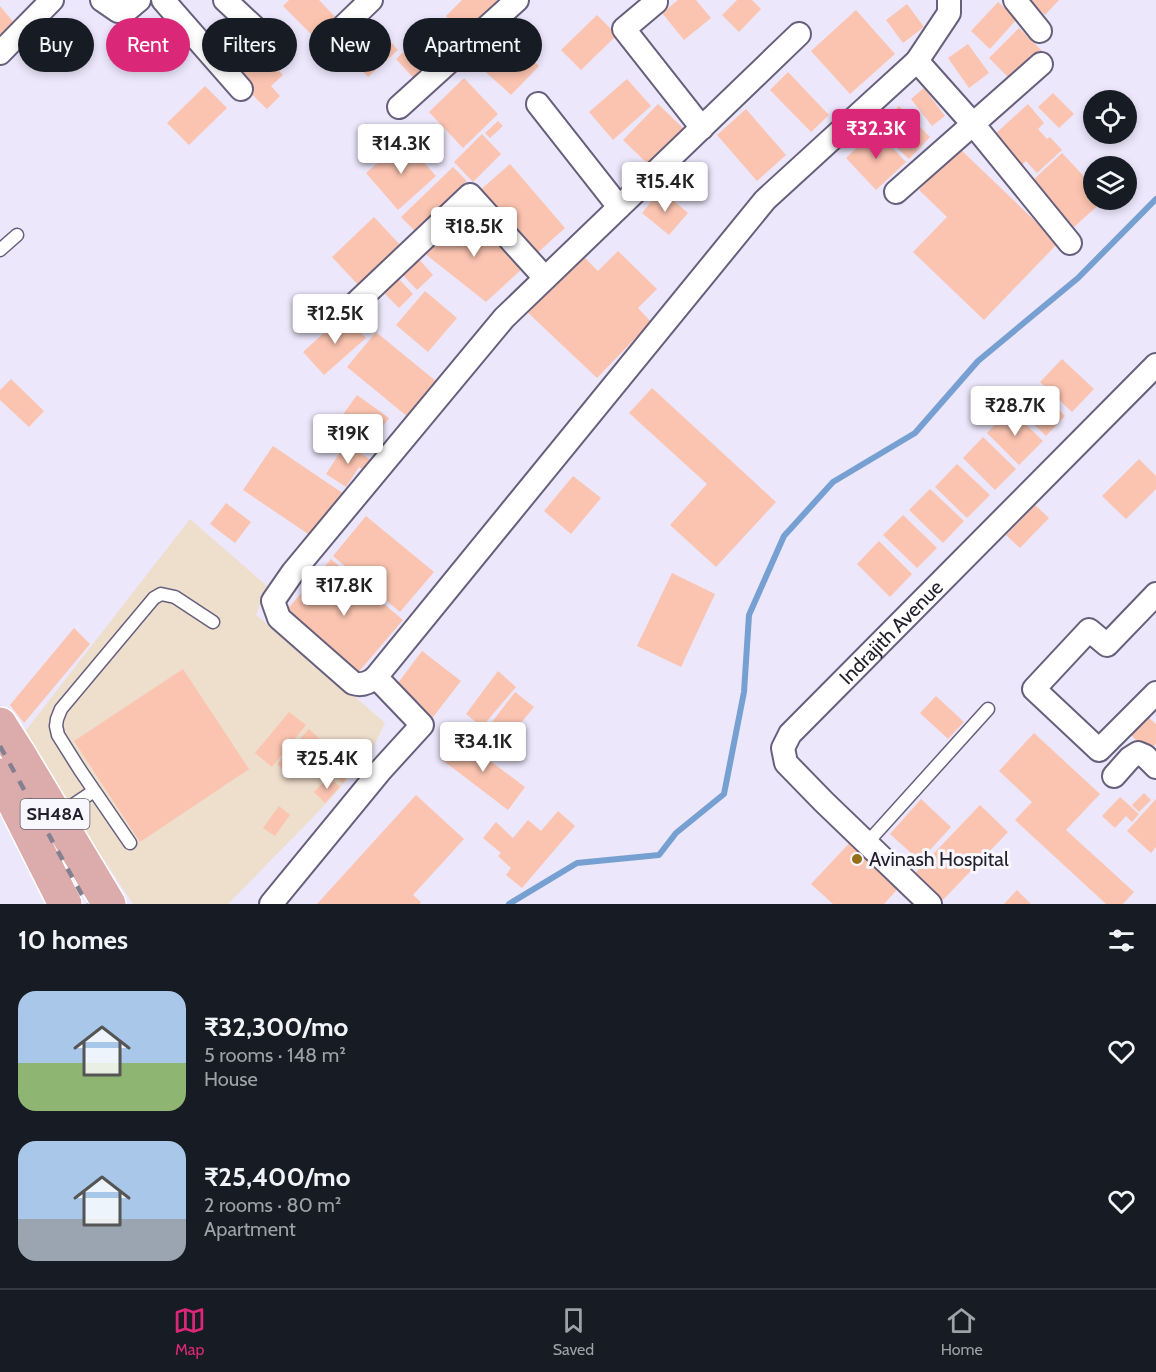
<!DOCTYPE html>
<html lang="en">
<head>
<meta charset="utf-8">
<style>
  body { margin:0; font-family:Cabin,sans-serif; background:#20242c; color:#f1f3f6; height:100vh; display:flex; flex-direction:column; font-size:22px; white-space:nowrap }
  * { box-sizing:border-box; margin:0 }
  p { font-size:20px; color:#9ea1a6 }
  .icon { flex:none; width:33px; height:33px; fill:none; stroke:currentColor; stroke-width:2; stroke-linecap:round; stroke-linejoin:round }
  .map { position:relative; height:904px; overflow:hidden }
  .panel { display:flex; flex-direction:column; background:#171b24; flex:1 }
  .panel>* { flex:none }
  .banner { position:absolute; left:18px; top:18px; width:600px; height:54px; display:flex; gap:12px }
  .tools { position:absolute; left:1083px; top:90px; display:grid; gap:12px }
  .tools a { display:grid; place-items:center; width:54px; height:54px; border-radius:50%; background:#171b24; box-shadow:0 3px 9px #0003; font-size:30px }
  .price { position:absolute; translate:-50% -51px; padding:0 14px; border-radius:6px; background:#fff; color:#222; font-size:20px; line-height:39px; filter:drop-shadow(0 2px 3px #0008) }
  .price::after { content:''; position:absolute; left:50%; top:36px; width:18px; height:14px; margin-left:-9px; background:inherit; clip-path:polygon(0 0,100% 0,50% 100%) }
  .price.current { background:#db2777; color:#fff }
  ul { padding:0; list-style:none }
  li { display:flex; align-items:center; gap:18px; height:150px; padding:0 18px }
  li span { display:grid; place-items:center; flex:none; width:168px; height:120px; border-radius:18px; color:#555 }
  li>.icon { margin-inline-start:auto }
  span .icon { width:72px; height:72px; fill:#fffc; stroke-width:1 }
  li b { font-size:26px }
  h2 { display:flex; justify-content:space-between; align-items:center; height:72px; padding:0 18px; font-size:26px }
  .tag { padding:0 21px; border-radius:27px; background:#171b24; box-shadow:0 3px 9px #0003; font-size:21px; line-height:54px }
  .tag.current { background:#db2777; color:#fff }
  .tabs { display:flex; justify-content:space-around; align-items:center; height:84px; border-top:2px solid #363941; background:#171b24; font-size:16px; color:#9ea1a6 }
  .tabs a { display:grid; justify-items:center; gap:3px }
  .tabs .current { color:#db2777 }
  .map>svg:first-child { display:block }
</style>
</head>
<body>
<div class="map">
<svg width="1156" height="904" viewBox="0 0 1156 904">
  <rect width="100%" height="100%" fill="#ece7fb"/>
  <path fill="#eedecc" d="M 190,519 L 267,586 L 256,615 L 316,663 L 385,723 L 370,754 L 321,809 L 228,904 L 133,904 L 40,763 L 23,734 Z"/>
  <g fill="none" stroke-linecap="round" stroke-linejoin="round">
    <path stroke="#76a0d1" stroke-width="6" d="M 509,904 L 577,863 L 659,855 L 676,833 L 724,794 L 744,692 L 749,615 L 784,536 L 833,482 L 915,433 L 978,361 L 1078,278 L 1156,199"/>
  </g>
  <path fill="#fbc4b0" d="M 289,0 L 319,0 L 339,21 L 318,41 L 283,6 Z
    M 462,0 L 496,0 L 502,6 L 468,39 L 446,16 Z
    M 678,0 L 696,0 L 711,18 L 684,40 L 662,13 Z
    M 737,0 L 752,0 L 761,9 L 739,32 L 722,15 Z
    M 1029,0 L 1059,0 L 1045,15 Z
    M 998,2 L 1017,19 L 990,49 L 971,31 Z
    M 907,4 L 924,27 L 903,43 L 886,20 Z
    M 0,6 L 15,24 L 0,37 Z
    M 856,10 L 895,54 L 850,94 L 811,51 Z
    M 597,15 L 617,35 L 581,70 L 561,50 Z
    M 368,16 L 398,50 L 368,77 L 338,43 Z
    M 437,20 L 463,47 L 421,86 L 396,59 Z
    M 46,23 L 71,53 L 53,68 L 28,39 Z
    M 1019,28 L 1045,54 L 1015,84 L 989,58 Z
    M 507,36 L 539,66 L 511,95 L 479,66 Z
    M 968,44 L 989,73 L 969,88 L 948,58 Z
    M 259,50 L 283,75 L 271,86 L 280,96 L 267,109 L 233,76 Z
    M 788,72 L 829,115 L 811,132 L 770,90 Z
    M 464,78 L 498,114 L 463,148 L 429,112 Z
    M 627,79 L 651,106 L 613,140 L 589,112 Z
    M 205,86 L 227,108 L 189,145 L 167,123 Z
    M 924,88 L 945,116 L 932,126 L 911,99 Z
    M 1053,93 L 1074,114 L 1059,128 L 1038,107 Z
    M 658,104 L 684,129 L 649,165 L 623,140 Z
    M 1028,104 L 1044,123 L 1038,129 L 1047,139 L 1050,137 L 1062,150 L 1037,173 L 1026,161 L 1022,165 L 994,135 Z
    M 899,106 L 930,137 L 909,159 L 877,129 Z
    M 746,109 L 786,155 L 757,181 L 717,135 Z
    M 498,121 L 503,126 L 490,138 L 485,133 Z
    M 875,130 L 906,162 L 876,190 L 846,158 Z
    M 482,134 L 501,154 L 473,182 L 454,162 Z
    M 404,140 L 436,176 L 398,210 L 366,173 Z
    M 959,148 L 1058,243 L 984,320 L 913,252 L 947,217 L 919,190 Z
    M 1062,153 L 1094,187 L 1094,200 L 1104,200 L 1074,227 L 1032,181 Z
    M 510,164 L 565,228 L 535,255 L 479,191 Z
    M 453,167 L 467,181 L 415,231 L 401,217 Z
    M 661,190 L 688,213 L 669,235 L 642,213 Z
    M 469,212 L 522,269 L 486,302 L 424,253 Z
    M 374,217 L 403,248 L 361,288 L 332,257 Z
    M 578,251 L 598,271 L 618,251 L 657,289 L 638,308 L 651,322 L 597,378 L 523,308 Z
    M 417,257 L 433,275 L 417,290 L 401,273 Z
    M 398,278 L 413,294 L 399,308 L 383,292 Z
    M 425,291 L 457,318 L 428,352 L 396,325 Z
    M 345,314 L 366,338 L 324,375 L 303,352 Z
    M 376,332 L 437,382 L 408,417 L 347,367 Z
    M 1062,359 L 1094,389 L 1072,412 L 1040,382 Z
    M 11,379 L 44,411 L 29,427 L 0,400 L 0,390 Z
    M 1035,386 L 1065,416 L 1046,436 L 1015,406 Z
    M 652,388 L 776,502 L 716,567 L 670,525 L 707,484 L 629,413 Z
    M 357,395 L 389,418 L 371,443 L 339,420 Z
    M 1010,409 L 1043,441 L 1019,465 L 987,433 Z
    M 983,437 L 1016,469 L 995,490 L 963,458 Z
    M 346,443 L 372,461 L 365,471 L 359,467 L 346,487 L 326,474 Z
    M 273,446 L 344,494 L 314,538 L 243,490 Z
    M 1139,459 L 1156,476 L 1156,489 L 1126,519 L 1102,496 Z
    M 957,464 L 990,495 L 967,518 L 935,487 Z
    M 573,476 L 601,498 L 571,534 L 544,511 Z
    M 930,489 L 964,521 L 943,543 L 909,510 Z
    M 226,503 L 251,522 L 235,543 L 210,524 Z
    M 1035,505 L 1049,518 L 1020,548 L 1006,535 Z
    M 903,515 L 937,548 L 917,568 L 883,535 Z
    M 366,516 L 434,572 L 400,612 L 333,556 Z
    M 879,541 L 912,574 L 890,597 L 857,564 Z
    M 331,559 L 403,620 L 356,675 L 284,613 Z
    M 672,573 L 715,594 L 681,667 L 637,646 Z
    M 74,628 L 90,644 L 24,723 L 10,705 Z
    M 422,651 L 461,681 L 433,717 L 395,687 Z
    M 183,669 L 249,769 L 140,842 L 74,741 Z
    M 498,671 L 516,687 L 482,727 L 466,714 Z
    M 515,692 L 534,707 L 504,744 L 486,730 Z
    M 936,696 L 964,722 L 948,739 L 920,713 Z
    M 289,712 L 306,725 L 272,767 L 255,753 Z
    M 1148,717 L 1156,724 L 1156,744 L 1148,752 L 1131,735 Z
    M 309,729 L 325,744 L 294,779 L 277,764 Z
    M 1034,733 L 1100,794 L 1066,830 L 1134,892 L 1123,904 L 1106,904 L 1015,820 L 1032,802 L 999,771 Z
    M 458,737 L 525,787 L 508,810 L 441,759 Z
    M 349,753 L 360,761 L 343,783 L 332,775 Z
    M 329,777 L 340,787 L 325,803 L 314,792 Z
    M 1144,793 L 1151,800 L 1139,812 L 1132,805 Z
    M 416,795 L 464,839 L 413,895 L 421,902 L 420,904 L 317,904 Z
    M 1120,797 L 1139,814 L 1132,822 L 1126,816 L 1115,828 L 1102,816 Z
    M 921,799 L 951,827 L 920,861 L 890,834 Z
    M 1156,799 L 1156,847 L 1151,853 L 1127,831 Z
    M 980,805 L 1008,832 L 943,900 L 915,873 Z
    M 279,806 L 290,815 L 275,836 L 263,828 Z
    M 558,811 L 575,826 L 522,888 L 506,875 L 511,868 L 498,856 L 501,853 L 483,838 L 496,822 L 513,838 L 528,820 L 541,831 Z
    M 856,836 L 904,882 L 884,904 L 833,904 L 811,884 Z
    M 1017,890 L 1031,904 L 1004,904 Z"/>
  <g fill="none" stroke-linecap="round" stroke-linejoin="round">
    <defs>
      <path id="service" d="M 0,250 L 17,235
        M 58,815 L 94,791
        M 130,843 L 80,770 L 58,735 L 56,726 L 57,719 L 61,709 L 154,598 L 161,594 L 175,597 L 213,622
        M 867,843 L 988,709"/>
      <g id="minor">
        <path d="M 102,0 L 118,11 L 127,10 L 139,0"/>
        <path d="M 163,0 L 241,89"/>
        <path d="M 225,0 L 270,42"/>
        <path d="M 1015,0 L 1040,31"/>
        <path d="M 656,2 L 624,29 L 702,128"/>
        <path d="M 344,26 L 371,0"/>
        <path d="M 0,53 L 52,0"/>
        <path d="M 917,61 L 973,124 L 1070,243"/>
        <path d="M 538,104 L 619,207"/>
        <path d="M 399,107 L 517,0"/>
        <path d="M 896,192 L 1041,64"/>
        <path d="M 356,303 L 470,195 L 545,278"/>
        <path d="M 1156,594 L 1107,645 L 1089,630 L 1034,689 L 1099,750 L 1156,693"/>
        <path d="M 376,677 C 369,683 362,686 353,683 L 279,618 L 273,601 L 293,572 L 504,318 L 799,34"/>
        <path d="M 1114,776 L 1130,758 L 1138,753 L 1145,756 L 1156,767"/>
        <path d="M 271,904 L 381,770 L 422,725 L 376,677 L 765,200 L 917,61 L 949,13 L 949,0"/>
        <path id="s1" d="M 930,904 L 824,802 L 786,763 L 783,748 L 790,734 L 1156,365"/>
      </g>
      <path id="primary" d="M 0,724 L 19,754 L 109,904
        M 0,775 L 65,904"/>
    </defs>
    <use href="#service" stroke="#67607c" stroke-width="15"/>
    <use href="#minor" stroke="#67607c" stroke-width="26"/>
    <use href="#primary" stroke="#fff" stroke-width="36"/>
    <use href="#service" stroke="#fff" stroke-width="12"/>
    <use href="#minor" stroke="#fff" stroke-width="22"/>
    <use href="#primary" stroke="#dcabab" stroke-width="33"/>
    <path stroke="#848090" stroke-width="4.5" stroke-dasharray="10 10" stroke-linecap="butt" d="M 0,746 L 87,904"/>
  </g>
  <circle fill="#957019" stroke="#f8f7fe" stroke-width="2" cx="857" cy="859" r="6"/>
  <g text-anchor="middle" stroke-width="6" stroke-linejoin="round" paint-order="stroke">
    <rect fill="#f8f7fe" stroke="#63606b" stroke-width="1.5" x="20.5" y="799" width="69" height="30" rx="4.5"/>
    <g font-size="18" font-weight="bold" fill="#23202c">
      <text x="55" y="820">SH48A</text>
    </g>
    <g font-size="20" fill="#23202c" stroke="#f8f7fe">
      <text dy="7" stroke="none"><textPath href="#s1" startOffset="376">Indrajith Avenue</textPath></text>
    </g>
    <g font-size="20" fill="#23202c" stroke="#f8f7fe" text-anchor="start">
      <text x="869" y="866">Avinash Hospital</text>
    </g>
  </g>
</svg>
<div class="tools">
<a><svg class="icon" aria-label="locate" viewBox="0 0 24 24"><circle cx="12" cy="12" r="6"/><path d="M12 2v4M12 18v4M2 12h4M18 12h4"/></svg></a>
<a><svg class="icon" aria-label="layers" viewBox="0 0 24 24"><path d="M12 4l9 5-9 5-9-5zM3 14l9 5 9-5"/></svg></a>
</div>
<b class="price current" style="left:876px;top:160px">₹32.3K</b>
<b class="price" style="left:401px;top:175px">₹14.3K</b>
<b class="price" style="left:665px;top:213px">₹15.4K</b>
<b class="price" style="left:474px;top:258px">₹18.5K</b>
<b class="price" style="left:335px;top:345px">₹12.5K</b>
<b class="price" style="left:1015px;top:437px">₹28.7K</b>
<b class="price" style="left:348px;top:465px">₹19K</b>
<b class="price" style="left:344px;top:617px">₹17.8K</b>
<b class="price" style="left:483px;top:773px">₹34.1K</b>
<b class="price" style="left:327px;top:790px">₹25.4K</b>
<div class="banner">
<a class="tag">Buy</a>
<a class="tag current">Rent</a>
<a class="tag">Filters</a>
<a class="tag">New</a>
<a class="tag">Apartment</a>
</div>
</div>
<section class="panel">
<h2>10 homes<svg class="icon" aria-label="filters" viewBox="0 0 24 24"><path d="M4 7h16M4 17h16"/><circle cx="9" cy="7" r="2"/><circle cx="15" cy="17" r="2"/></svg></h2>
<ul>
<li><span style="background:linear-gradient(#a9c7e8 60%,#8fb573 0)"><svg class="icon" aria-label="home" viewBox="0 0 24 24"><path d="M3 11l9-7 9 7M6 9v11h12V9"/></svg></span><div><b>₹32,300/mo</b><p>5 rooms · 148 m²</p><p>House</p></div><svg class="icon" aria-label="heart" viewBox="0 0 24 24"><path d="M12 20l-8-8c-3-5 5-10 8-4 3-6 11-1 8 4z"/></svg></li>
<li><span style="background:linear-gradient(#a9c7e8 65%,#9aa5b1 0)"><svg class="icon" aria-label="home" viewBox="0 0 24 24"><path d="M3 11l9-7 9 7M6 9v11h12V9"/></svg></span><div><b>₹25,400/mo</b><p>2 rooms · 80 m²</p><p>Apartment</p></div><svg class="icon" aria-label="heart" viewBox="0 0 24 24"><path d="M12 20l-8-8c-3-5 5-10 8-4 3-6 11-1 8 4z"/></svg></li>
</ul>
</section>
<nav class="tabs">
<a class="current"><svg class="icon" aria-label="map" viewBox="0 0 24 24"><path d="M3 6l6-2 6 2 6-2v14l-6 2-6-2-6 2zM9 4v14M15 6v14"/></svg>Map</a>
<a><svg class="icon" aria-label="saved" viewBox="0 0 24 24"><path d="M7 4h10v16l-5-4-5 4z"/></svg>Saved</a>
<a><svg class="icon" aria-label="home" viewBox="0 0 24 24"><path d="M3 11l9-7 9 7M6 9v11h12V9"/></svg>Home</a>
</nav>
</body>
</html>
